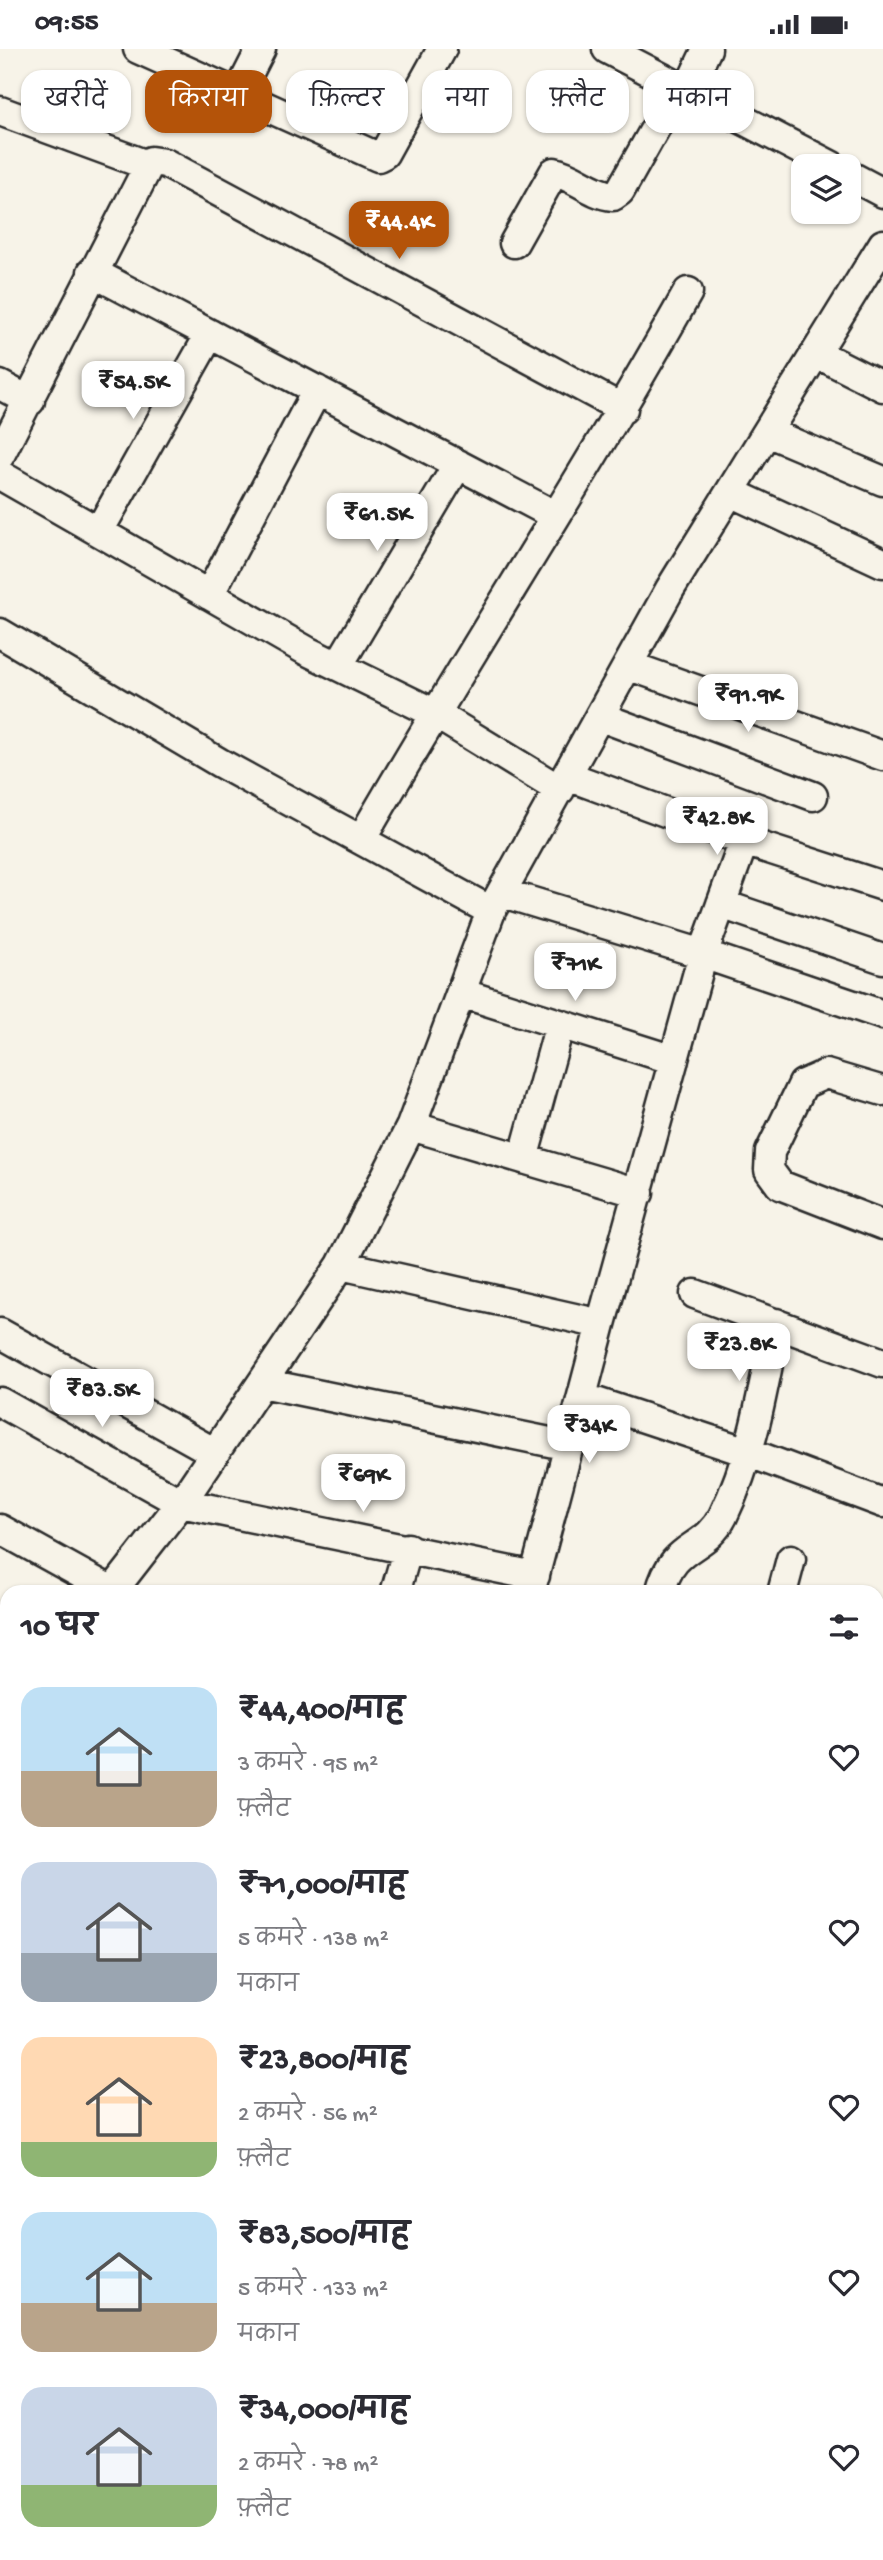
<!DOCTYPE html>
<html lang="hi">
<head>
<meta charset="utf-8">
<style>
  body { margin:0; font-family:"Gochi Hand","Playpen Sans Deva",sans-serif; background:#f7f7f7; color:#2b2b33; height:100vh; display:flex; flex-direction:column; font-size:26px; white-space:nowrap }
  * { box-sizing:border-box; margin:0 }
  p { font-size:23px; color:#7c7c81 }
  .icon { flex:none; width:38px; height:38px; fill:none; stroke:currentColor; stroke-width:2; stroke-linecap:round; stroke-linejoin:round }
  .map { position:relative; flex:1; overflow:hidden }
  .sheet { position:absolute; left:0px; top:1536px; width:884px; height:975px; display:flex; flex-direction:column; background:#fff; border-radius:21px 21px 0 0; box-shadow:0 2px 5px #0004 }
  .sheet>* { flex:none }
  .guide { position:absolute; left:21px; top:21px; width:842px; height:63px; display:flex; gap:14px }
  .tools { position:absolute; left:791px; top:105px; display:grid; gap:14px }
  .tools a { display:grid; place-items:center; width:70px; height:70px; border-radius:14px; background:#fff; box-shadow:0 2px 5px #0004; font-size:35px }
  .price { position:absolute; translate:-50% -60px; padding:0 16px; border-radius:14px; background:#fff; color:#222; font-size:23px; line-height:46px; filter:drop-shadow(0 2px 4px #0008) }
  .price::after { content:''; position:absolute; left:50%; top:42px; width:21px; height:16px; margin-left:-10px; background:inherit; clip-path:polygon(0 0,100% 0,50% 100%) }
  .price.current { background:#b45309; color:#fff }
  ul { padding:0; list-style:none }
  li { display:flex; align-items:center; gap:21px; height:175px; padding:0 21px }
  li span { display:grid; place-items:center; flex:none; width:196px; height:140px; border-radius:21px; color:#555 }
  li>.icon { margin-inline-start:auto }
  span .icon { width:84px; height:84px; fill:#fffc; stroke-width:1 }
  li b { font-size:30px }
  h2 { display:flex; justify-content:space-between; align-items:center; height:84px; padding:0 21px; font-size:30px }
  .tag { padding:0 24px; border-radius:21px; background:#fff; box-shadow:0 2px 5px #0004; font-size:24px; line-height:63px }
  .tag.current { background:#b45309; color:#fff }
  .status { display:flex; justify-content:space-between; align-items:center; height:49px; padding:0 35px; background:#fff; direction:ltr }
  .status svg { height:19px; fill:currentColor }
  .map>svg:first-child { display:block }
</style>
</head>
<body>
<div class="status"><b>09:55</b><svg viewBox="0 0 49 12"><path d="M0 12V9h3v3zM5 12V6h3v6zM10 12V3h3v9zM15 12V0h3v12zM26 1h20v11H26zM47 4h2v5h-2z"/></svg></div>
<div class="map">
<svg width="883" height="2511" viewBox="0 0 883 2511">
  <rect width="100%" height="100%" fill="#f7f3e8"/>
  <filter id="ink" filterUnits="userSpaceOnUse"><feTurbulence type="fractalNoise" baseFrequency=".0143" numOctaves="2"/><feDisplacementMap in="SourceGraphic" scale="14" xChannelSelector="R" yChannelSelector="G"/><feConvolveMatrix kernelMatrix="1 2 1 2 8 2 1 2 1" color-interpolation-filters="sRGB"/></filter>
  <g filter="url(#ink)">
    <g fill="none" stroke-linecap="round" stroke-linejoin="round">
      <defs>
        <path id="minor" d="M 138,0 L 378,108 L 384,105 L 442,0
          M 607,0 L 832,117
          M 687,42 L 707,0
          M 238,45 L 261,0
          M 0,62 L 147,116
          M 849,126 L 883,144
          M 514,194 L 554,123 C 575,127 591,145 613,147 L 620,142 L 679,37
          M 92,223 L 556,467
          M 816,304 L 883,338
          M 0,336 L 30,352
          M 767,383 L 883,432
          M 0,406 L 151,112 L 165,114 L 623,360
          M 0,426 L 307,602 L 434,664 L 560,741
          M 730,443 L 883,514
          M 99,482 L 210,285
          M 209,546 L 317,341
          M 0,584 L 220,714 L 491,862
          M 338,617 L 458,415
          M 630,617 L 883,707
          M 601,668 L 813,747
          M 568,727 L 744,792 L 883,837
          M 361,791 C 467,606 584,429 688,243
          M 503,844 L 703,905 L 883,966
          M 721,855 L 883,910
          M 461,944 L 674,1011
          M 883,1042 L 826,1025 L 803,1035 L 770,1103 L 769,1121 L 780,1136 L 883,1176
          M 411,1077 L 639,1144
          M 523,1110 L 560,975
          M 341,1216 L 601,1275 L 703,905 L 744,792
          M 695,1245 L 883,1314
          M 0,1284 L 215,1404
          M 262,1334 L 569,1397
          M 584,1349 L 750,1404 L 883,1454
          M 0,1353 L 181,1454 L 535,1527
          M 0,1480 L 112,1542
          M 111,1544 L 181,1454 L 341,1216 L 411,1077 L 491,862 L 670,540 L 883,195
          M 395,1544 L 408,1499
          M 530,1544 L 601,1275
          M 660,1544 C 673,1492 704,1504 723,1467 C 753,1406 763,1340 776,1274
          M 782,1544 L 791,1510
          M 877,1668 L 883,1637
          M 877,1730 L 883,1754
          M 0,1737 L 7,1724
          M 0,1851 L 7,1850
          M 877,1868 L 883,1848
          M 877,1965 L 883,1967
          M 877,2079 L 883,2081
          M 877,2198 L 883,2200
          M 877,2431 L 883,2433
          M 877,2496 L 883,2478
          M 329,2511 L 331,2504
          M 495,2511 L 496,2504
          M 550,2511 L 552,2504
          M 675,2511 L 677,2504"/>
      </defs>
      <use href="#minor" stroke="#2b2b2b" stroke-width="33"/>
      <path stroke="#2b2b2b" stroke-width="3.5" stroke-dasharray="5 5" stroke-linecap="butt" d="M 77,2504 L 81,2511"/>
      <use href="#minor" stroke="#f7f3e8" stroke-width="28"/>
    </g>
  </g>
</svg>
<div class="tools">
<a><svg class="icon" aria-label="layers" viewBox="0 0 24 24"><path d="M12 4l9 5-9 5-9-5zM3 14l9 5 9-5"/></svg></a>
</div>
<b class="price current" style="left:399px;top:212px">₹44.4K</b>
<b class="price" style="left:133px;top:372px">₹54.5K</b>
<b class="price" style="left:377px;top:504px">₹61.5K</b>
<b class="price" style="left:748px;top:685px">₹91.9K</b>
<b class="price" style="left:717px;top:808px">₹42.8K</b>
<b class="price" style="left:575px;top:954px">₹71K</b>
<b class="price" style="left:739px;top:1334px">₹23.8K</b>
<b class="price" style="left:102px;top:1380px">₹83.5K</b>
<b class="price" style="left:589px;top:1416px">₹34K</b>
<b class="price" style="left:363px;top:1465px">₹69K</b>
<div class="guide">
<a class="tag">खरीदें</a>
<a class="tag current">किराया</a>
<a class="tag">फ़िल्टर</a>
<a class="tag">नया</a>
<a class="tag">फ़्लैट</a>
<a class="tag">मकान</a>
</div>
<section class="sheet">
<h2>10 घर<svg class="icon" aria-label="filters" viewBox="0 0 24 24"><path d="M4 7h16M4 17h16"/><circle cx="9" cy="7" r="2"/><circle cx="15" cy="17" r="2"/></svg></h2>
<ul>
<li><span style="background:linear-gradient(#bfe0f5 60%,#b9a48a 0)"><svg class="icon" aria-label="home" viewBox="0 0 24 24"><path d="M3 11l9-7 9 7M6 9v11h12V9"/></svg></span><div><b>₹44,400/माह</b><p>3 कमरे · 95 m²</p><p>फ़्लैट</p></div><svg class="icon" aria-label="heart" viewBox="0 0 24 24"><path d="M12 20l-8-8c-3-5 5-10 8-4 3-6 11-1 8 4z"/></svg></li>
<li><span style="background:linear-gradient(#c9d6e8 65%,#9aa5b1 0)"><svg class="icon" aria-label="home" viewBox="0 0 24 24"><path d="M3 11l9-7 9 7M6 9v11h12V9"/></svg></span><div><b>₹71,000/माह</b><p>5 कमरे · 138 m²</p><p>मकान</p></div><svg class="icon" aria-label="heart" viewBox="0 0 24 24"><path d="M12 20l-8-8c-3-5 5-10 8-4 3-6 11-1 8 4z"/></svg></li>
<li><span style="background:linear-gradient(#ffd9b3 75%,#8fb573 0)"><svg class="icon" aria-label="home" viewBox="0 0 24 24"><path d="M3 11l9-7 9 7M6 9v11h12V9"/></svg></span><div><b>₹23,800/माह</b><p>2 कमरे · 56 m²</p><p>फ़्लैट</p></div><svg class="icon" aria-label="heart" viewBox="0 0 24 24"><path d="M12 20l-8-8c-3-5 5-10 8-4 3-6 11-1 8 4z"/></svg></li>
<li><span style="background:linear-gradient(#bfe0f5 65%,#b9a48a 0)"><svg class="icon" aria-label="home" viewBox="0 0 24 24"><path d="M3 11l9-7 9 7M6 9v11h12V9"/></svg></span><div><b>₹83,500/माह</b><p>5 कमरे · 133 m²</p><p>मकान</p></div><svg class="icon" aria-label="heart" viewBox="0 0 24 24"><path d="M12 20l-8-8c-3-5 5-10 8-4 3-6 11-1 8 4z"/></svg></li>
<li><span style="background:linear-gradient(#c9d6e8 70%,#8fb573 0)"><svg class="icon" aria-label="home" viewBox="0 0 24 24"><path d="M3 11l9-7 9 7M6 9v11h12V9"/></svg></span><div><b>₹34,000/माह</b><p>2 कमरे · 78 m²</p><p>फ़्लैट</p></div><svg class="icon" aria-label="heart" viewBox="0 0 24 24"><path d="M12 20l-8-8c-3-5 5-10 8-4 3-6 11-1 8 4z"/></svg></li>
</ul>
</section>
</div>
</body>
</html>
